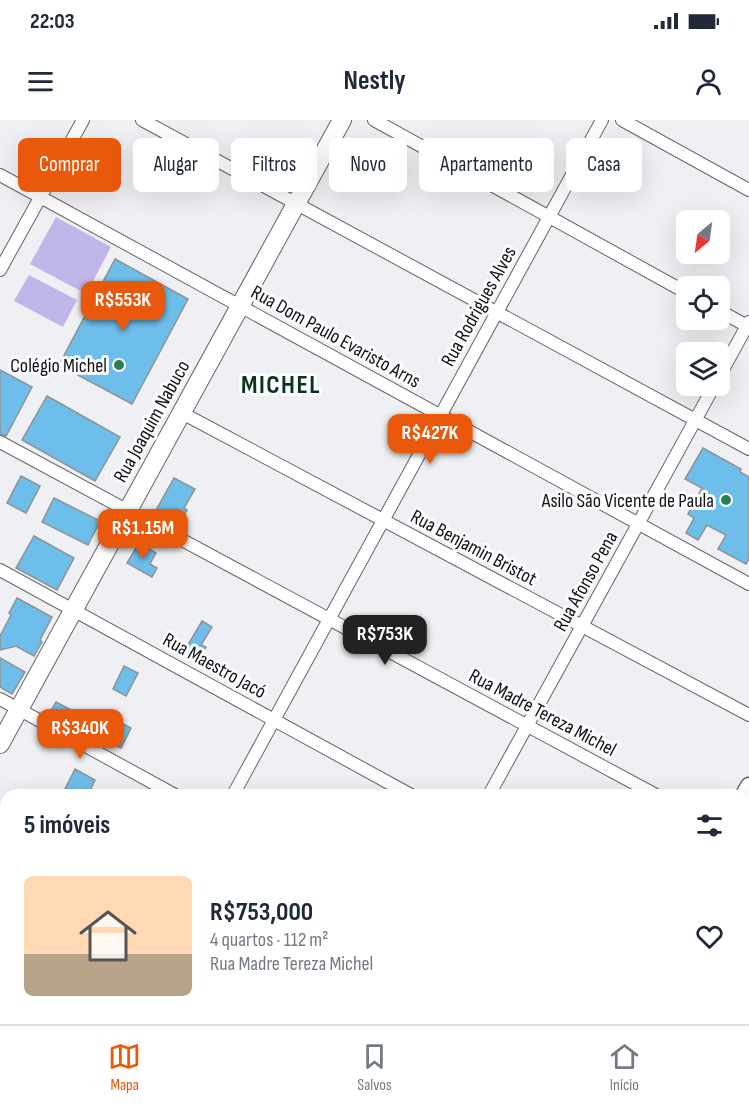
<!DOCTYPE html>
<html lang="pt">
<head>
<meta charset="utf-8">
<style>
  body { margin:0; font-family:"Sofia Sans Condensed",sans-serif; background:#f6f6f7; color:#1f2937; height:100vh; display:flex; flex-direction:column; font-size:22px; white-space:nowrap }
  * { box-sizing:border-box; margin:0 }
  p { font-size:20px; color:#747a83 }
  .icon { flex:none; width:33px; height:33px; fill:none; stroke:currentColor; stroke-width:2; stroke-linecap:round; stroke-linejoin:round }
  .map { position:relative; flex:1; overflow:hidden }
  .panel { position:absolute; left:0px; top:669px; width:750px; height:236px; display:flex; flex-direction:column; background:#fff; border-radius:18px 18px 0 0; box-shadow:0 6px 24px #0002 }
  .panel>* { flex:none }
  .guide { position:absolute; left:18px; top:18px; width:714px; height:54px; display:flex; gap:12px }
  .needle { width:39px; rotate:209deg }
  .buttons { position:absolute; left:676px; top:90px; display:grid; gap:12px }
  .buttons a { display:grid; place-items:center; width:54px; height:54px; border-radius:9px; background:#fff; box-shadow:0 6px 24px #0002; font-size:30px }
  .price { position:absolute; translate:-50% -51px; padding:0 14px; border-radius:12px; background:#ea580c; color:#fff; font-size:20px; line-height:39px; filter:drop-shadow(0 2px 3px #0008) }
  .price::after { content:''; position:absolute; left:50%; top:36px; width:18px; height:14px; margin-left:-9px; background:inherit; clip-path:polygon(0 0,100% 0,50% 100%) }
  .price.selected { background:#222; color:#fff }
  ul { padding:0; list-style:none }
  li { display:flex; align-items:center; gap:18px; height:150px; padding:0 24px }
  li span { display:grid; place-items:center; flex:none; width:168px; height:120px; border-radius:9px; color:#555 }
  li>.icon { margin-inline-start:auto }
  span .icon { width:72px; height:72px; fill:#fffc; stroke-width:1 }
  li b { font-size:26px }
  h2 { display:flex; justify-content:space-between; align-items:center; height:72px; padding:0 24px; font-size:26px }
  .tag { padding:0 21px; border-radius:9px; background:#fff; box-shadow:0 6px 24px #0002; font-size:21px; line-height:54px }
  .tag.selected { background:#ea580c; color:#fff }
  .status { display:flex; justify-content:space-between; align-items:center; height:42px; padding:0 30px; background:#fff; direction:ltr }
  .status svg { height:16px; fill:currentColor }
  header { display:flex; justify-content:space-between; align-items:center; height:78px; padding:0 24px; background:#fff; font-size:27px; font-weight:700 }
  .tabs { display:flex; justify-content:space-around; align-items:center; height:84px; border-top:2px solid #e0e1e3; background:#fff; font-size:16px; color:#747a83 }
  .tabs a { display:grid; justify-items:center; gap:3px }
  .tabs .selected { color:#ea580c }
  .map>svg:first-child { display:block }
</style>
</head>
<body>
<div class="status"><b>22:03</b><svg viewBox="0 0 49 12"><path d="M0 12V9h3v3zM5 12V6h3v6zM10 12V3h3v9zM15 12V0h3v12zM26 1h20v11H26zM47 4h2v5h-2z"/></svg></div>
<header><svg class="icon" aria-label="menu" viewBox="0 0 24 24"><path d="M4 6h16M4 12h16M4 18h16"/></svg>Nestly<svg class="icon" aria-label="person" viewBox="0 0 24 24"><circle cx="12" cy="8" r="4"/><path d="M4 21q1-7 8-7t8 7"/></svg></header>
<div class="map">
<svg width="749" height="904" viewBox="0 0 749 904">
  <rect width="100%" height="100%" fill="#eef0f3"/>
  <path fill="#c1b6e9" d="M 56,97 L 111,127 L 86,174 L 30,144 Z
    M 29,155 L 77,180 L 63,207 L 14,181 Z"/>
  <path fill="#6ebeeb" stroke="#8f9294" stroke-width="1.5" d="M 115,139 L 188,179 L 132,284 L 59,245 Z
    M 0,250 L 32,267 L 6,316 L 0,314 Z
    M 47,276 L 120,317 L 95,361 L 22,320 Z
    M 703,328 L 741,349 L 740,352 L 749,357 L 749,439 L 746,444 L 718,429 L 726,415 L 707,405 L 698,420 L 686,413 L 694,398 L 688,394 L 702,368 L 685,359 Z
    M 21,356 L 40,366 L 26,393 L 7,383 Z
    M 174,358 L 195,369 L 184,388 L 187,390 L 178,405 L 155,392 Z
    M 54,378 L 100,401 L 88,425 L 42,402 Z
    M 34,416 L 74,438 L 57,470 L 16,448 Z
    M 139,423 L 156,433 L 150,444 L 157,448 L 152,457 L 127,443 Z
    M 17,478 L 52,497 L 40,520 L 42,522 L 34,536 L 16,526 L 0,530 L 0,516 L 11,495 L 9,493 Z
    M 202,501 L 212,507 L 201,525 L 206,527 L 196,543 L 182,535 Z
    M 0,538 L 25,552 L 12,574 L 0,567 Z
    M 124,546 L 138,553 L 126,576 L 113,569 Z
    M 56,582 L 86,598 L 78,612 L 48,596 Z
    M 110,597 L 131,608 L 121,628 L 99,618 Z
    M 75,649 L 95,660 L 88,675 L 62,675 Z"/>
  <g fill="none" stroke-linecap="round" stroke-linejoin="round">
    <defs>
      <path id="street" d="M 142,0 L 749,329
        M 374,0 L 687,173
        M 622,0 L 749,70
        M 0,55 L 749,464
        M 0,150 L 83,0
        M 720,191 L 749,207
        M 720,255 L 749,202
        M 182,293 L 749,595
        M 0,322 L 656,675
        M 0,450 L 411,675
        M 0,579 L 175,675
        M 233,675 L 602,0
        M 489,675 L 714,266
        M 744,723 L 749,725
        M 0,727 L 6,730
        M 313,898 L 323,904
        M 583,898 L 593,904
        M 106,904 L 109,898
        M 363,904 L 366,898"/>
      <path id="secondary" d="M 744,675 L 749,666
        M 7,898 L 17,904
        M 618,904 L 621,898"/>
      <path id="primary" d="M 0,624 L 342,0"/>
    </defs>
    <use href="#street" stroke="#636567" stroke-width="14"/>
    <use href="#secondary" stroke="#636567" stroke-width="19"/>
    <use href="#primary" stroke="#636567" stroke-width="20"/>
    <use href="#street" stroke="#fff" stroke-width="12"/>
    <use href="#secondary" stroke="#fff" stroke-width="16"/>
    <use href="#primary" stroke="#fff" stroke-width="18"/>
  </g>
  <g fill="#2d7e50" stroke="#fcfdff" stroke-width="2">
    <circle cx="119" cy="245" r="6"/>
    <circle cx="726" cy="380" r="6"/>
  </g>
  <g text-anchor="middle" stroke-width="6" stroke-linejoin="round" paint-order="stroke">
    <g font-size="20" fill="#121314" stroke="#fcfdff">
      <text transform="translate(478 186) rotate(-61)" y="7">Rua Rodrigues Alves</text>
      <text transform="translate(336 216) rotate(29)" y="7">Rua Dom Paulo Evaristo Arns</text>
      <text transform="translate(151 301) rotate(-61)" y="7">Rua Joaquim Nabuco</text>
      <text transform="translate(474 427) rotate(28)" y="7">Rua Benjamin Bristot</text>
      <text transform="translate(585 461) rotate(-61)" y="7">Rua Afonso Pena</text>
      <text transform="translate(215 545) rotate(29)" y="7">Rua Maestro Jacó</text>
      <text transform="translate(543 592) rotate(28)" y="7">Rua Madre Tereza Michel</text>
    </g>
    <g font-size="20" fill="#121314" stroke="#fcfdff" text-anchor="end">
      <text x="107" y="252">Colégio Michel</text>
      <text x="714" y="387">Asilo São Vicente de Paula</text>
    </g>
    <g font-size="26" font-weight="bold" letter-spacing="1.5" fill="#0c331d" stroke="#fcfdff">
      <text x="281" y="273">MICHEL</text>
    </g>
  </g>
</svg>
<div class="buttons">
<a><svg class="needle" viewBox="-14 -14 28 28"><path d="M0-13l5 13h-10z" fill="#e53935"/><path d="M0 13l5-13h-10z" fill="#747a83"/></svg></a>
<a><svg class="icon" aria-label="locate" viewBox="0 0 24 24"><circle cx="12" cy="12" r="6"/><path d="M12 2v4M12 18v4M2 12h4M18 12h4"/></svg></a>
<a><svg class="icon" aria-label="layers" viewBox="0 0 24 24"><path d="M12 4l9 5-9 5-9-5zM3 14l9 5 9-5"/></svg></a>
</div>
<b class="price" style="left:123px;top:212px">R$553K</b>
<b class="price" style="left:430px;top:345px">R$427K</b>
<b class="price" style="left:143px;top:440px">R$1.15M</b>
<b class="price selected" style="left:385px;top:546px">R$753K</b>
<b class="price" style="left:80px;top:640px">R$340K</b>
<div class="guide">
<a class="tag selected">Comprar</a>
<a class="tag">Alugar</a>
<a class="tag">Filtros</a>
<a class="tag">Novo</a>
<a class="tag">Apartamento</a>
<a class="tag">Casa</a>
</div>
<section class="panel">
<h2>5 imóveis<svg class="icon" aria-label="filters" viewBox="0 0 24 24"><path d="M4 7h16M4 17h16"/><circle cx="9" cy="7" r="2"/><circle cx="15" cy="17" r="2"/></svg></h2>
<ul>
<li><span style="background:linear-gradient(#ffd9b3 65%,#b9a48a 0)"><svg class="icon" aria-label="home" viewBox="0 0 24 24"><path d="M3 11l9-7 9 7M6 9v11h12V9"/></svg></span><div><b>R$753,000</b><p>4 quartos · 112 m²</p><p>Rua Madre Tereza Michel</p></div><svg class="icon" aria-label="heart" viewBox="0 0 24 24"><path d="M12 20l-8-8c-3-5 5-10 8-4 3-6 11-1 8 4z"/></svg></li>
</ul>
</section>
</div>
<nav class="tabs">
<a class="selected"><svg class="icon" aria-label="map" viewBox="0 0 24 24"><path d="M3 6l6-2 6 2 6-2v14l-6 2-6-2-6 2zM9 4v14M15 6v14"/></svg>Mapa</a>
<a><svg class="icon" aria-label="saved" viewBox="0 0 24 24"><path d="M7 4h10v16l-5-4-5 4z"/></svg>Salvos</a>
<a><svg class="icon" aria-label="home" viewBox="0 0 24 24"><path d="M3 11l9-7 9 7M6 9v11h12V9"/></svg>Início</a>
</nav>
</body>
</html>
